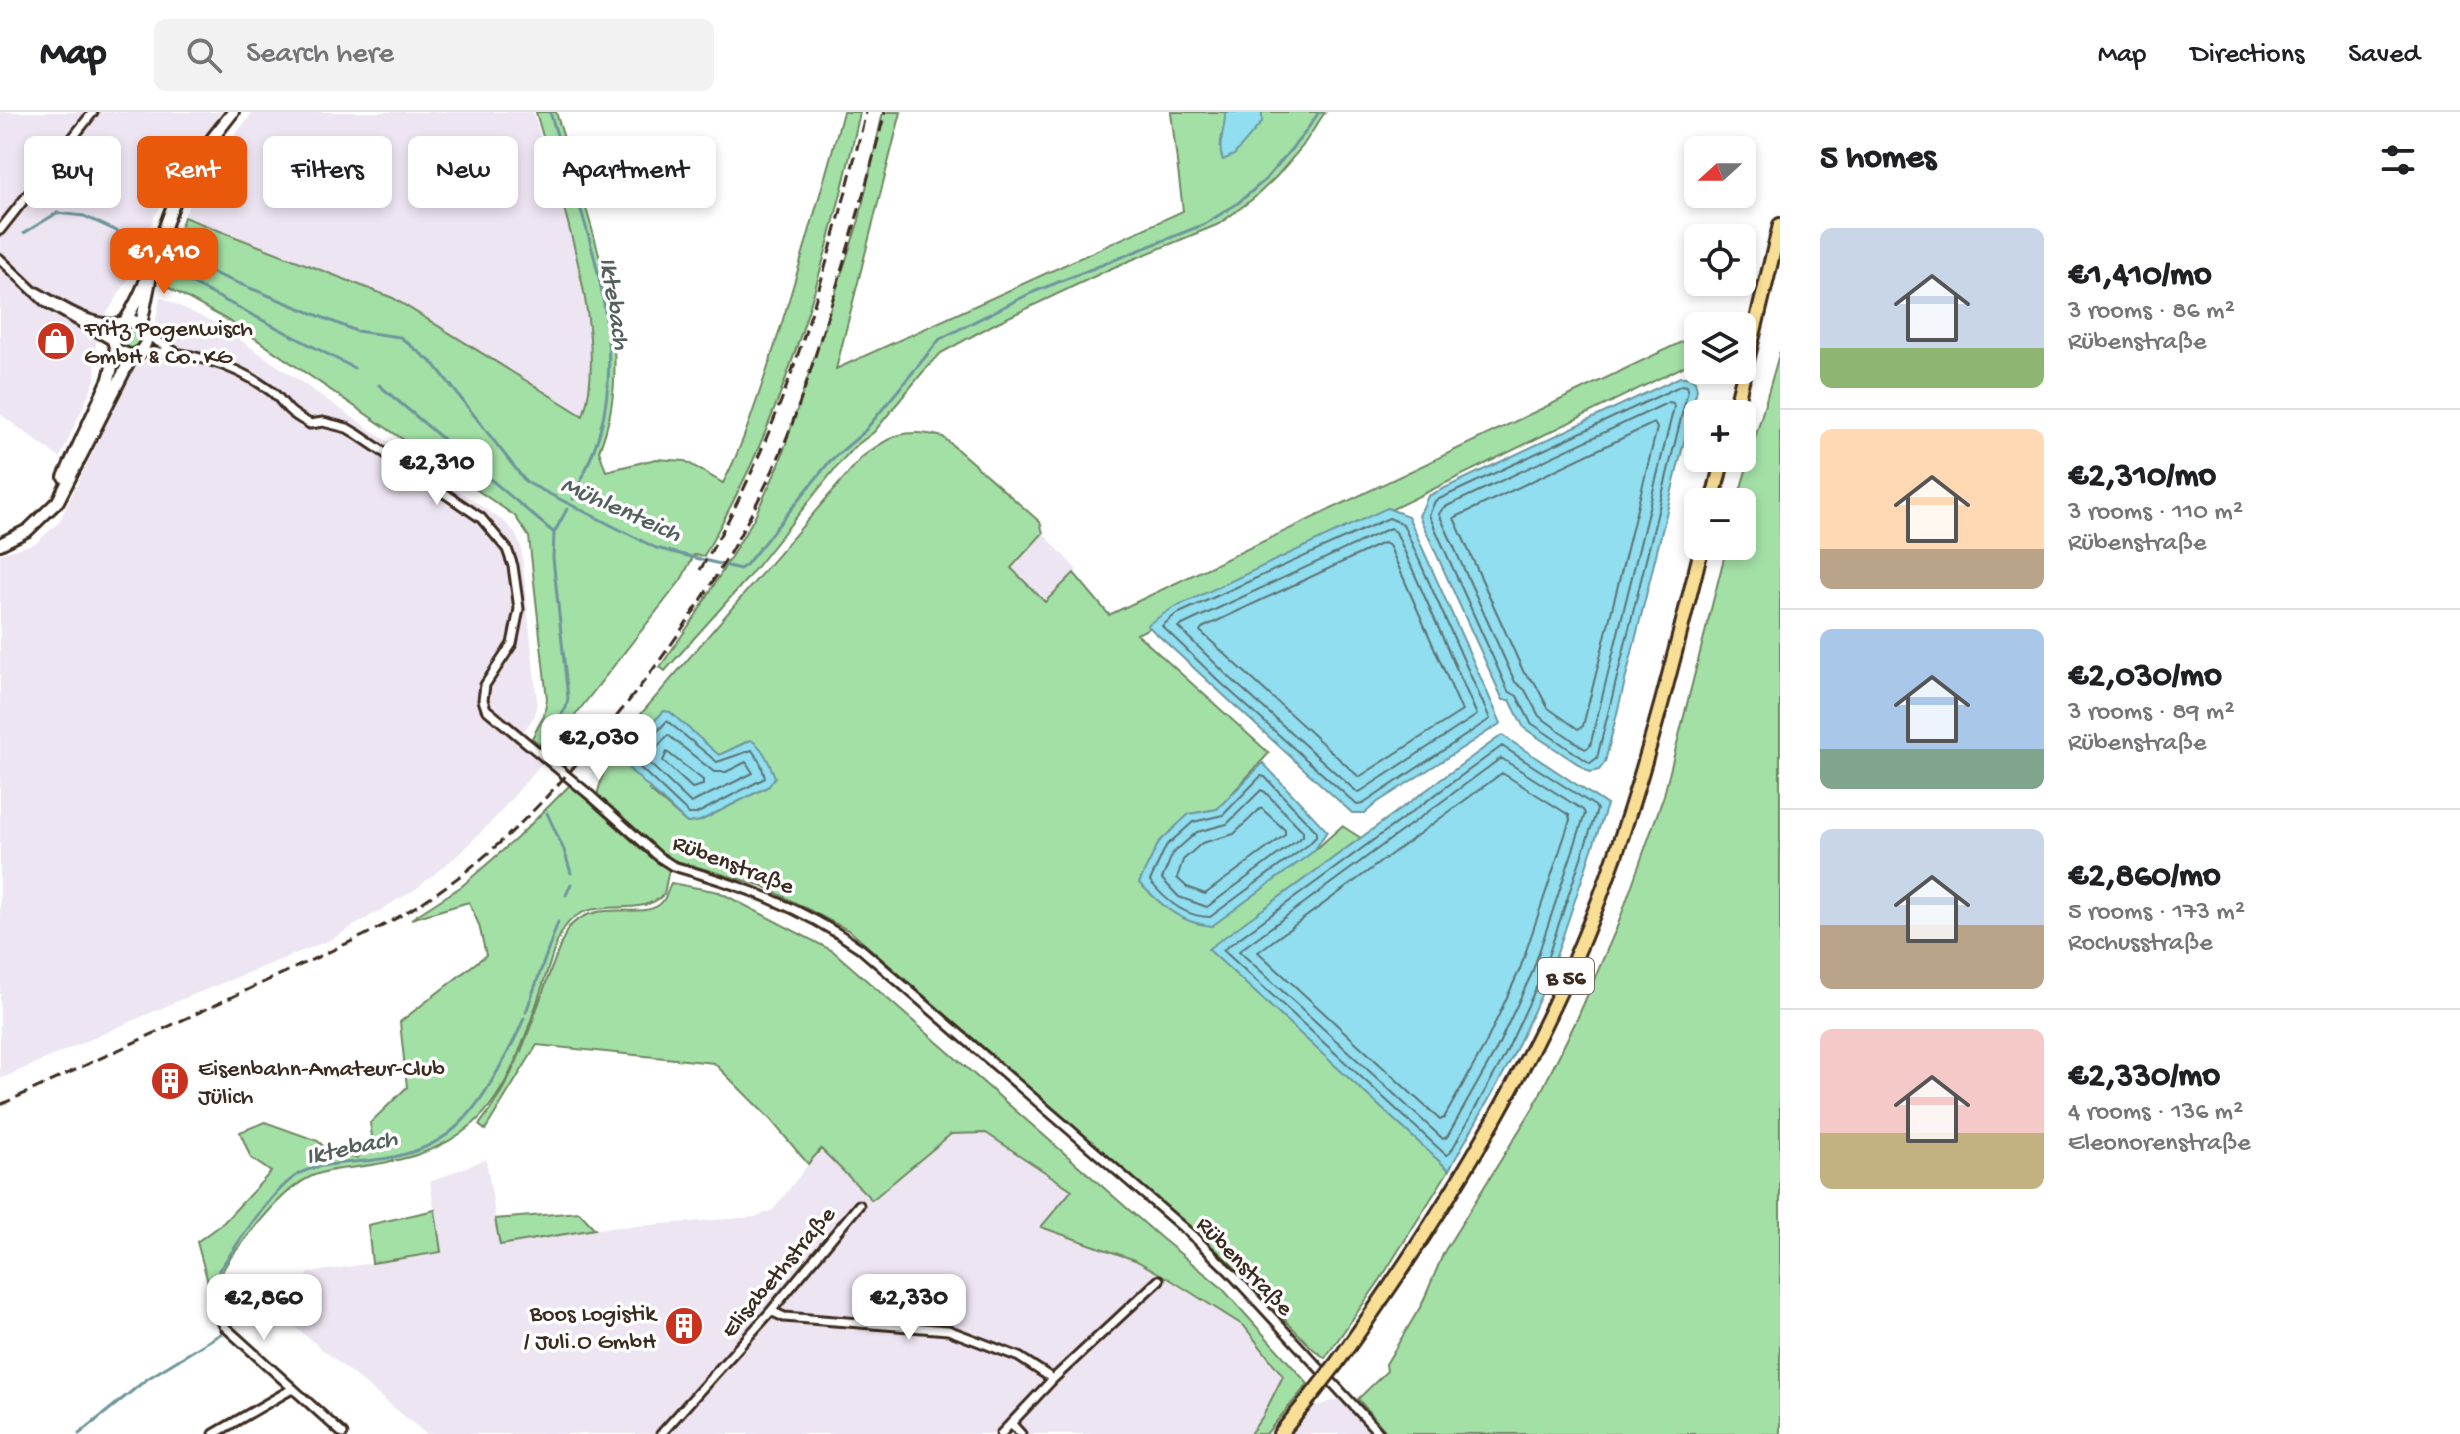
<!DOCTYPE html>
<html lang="en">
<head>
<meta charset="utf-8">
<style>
  body { margin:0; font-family:"Gochi Hand",sans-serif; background:#f2f2f2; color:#202124; height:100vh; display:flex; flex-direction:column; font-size:30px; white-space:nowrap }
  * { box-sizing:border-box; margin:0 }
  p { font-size:26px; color:#757577 }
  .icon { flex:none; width:44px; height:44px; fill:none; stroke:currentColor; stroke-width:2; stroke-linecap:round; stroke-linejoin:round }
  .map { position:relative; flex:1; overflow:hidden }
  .drawer { display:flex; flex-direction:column; background:#fff; width:680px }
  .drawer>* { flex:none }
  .top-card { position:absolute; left:24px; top:24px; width:760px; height:72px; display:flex; gap:16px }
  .needle { width:52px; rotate:249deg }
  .tools { position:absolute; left:1684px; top:24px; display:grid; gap:16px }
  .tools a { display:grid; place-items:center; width:72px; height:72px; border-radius:12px; background:#fff; box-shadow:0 4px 12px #0003; font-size:40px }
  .price { position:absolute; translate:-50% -68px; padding:0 18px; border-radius:16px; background:#fff; color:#222; font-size:26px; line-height:52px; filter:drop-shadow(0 2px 4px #0008) }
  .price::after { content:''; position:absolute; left:50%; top:48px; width:24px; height:18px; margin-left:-12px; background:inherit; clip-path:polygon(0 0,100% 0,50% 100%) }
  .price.on { background:#ea580c; color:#fff }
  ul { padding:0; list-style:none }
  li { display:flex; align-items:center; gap:24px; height:200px; padding:0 40px }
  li+li { border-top:2px solid #e0e0e0 }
  li span { display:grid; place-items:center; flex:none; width:224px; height:160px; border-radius:12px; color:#555 }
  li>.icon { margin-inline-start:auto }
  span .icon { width:96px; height:96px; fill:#fffc; stroke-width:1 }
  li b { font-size:34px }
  h2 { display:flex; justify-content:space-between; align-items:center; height:96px; padding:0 40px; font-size:34px }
  .tag { padding:0 28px; border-radius:12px; background:#fff; box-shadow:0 4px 12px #0003; font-size:28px; line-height:72px }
  .tag.on { background:#ea580c; color:#fff }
  header { display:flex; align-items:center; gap:48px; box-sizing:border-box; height:112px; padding:0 40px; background:#fff; border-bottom:2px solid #e0e0e0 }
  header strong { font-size:38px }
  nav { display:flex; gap:44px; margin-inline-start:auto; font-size:28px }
  .search { width:560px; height:72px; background:#f2f2f2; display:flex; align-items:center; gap:20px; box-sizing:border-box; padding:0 28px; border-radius:12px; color:#757577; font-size:30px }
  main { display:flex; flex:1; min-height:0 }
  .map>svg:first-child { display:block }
</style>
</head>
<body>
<header>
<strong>Map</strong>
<div class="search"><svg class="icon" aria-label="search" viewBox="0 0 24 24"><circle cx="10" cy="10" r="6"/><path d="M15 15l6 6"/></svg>Search here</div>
<nav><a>Map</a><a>Directions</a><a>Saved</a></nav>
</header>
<main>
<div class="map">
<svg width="1780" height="1322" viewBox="0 0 1780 1322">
  <rect width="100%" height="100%" fill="#fff"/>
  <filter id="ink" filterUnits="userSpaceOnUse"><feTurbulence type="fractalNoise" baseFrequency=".0125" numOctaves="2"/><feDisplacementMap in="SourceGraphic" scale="16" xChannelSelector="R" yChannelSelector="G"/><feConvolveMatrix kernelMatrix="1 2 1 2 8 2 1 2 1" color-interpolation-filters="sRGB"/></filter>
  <g filter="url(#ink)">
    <path fill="#eee5f2" d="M 0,0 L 222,0 L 191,44 L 154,105 L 141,147 L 107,201 L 96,231 L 95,268 L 60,346 L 0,302 Z
      M 253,0 L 533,0 L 571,124 L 589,205 L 591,244 L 588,291 L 583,305 L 393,186 L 184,105 L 199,68 Z
      M 160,185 L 217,212 L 506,411 L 515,421 L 521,434 L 537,588 L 535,603 L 516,631 L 541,652 L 495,706 L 459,742 L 416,777 L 330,828 L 180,888 L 0,967 L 0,442 L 36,431 L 59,410 L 136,251 L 151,234 Z
      M 1043,421 L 1077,458 L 1045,490 L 1011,456 Z
      M 986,1021 L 1072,1078 L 1041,1115 L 1135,1148 L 1244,1214 L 1317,1294 L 1340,1286 L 1372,1322 L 426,1322 L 284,1206 L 309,1161 L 441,1140 L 430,1070 L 486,1047 L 500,1133 L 595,1117 L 755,1105 L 773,1098 L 821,1036 L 872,1087 L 951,1022 Z"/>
    <path fill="#a3e0a6" stroke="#6f8562" stroke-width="2" fill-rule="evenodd" d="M 536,0 L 556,0 C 586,103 642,233 599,339 L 606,359 L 656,347 L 685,349 L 723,371 C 742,336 754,296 767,258 C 795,172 819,87 843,0 L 860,0 C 834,117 801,241 752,351 C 737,383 721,413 704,444 L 694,443 L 681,468 L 547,639 L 532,626 L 544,604 L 547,587 L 529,425 L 515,404 L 231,210 L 162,172 L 184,105 L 393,186 L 583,304 C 611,224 558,81 536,0 Z
      M 883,0 L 901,0 L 836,257 L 1183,99 L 1171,0 L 1325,0 L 1302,35 L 1276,65 L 1254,86 L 1219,112 L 1112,156 L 996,211 L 941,241 L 922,261 L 874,320 L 853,336 L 838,353 L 746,468 L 665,559 L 660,555 L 696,503 L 753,408 L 779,353 L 859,108 Z
      M116 225a13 13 0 1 1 26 0a13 13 0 1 1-26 0Z
      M 1694,224 L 1697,248 L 1137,522 L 1269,641 L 1217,698 L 1209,698 L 1314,739 L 1342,714 L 1361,726 L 1209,837 L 1449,1058 L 1380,1168 L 1325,1246 L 1312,1236 L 1224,1145 L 850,819 L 763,774 L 666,746 L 597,683 L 610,638 L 862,345 C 891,323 906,315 943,325 L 1040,410 L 1043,421 L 1011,456 L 1045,490 L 1074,461 L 1109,503 ZM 750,628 L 769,674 L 700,709 L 687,711 L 649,678 Z
      M 1780,239 L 1780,1322 L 1388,1322 L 1358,1287 L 1387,1259 L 1386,1252 L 1422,1192 L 1444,1140 L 1533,996 L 1577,907 L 1617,815 L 1664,683 L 1727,434 L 1742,434 L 1742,390 L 1737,390 Z
      M 570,673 L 642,738 L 669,757 L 664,782 C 639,809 589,780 565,815 C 555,829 551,849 545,866 C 530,911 511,979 474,1011 C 440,1041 401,1049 357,1055 C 342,1057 324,1058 310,1065 C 280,1079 251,1121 230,1146 L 223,1158 L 221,1173 L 209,1174 L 197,1130 L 224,1110 L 271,1060 L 251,1046 L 240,1020 L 265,1010 L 318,1029 L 333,1043 L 357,1046 L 372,1024 L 370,1011 L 407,975 L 400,910 L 486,843 L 479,813 L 469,790 L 411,807 L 462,774 L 517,726 Z
      M 671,771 L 719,780 L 833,839 L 1160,1125 L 1221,1175 L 1308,1272 L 1266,1322 L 1250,1322 L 1263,1304 L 1283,1264 L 1244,1214 L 1171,1168 L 1135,1148 L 1041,1115 L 1072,1078 L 986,1021 L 951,1022 L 872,1088 L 821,1037 L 808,1052 L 771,1008 L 714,951 L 537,933 L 485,1018 L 479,1013 C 526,955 537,882 568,816 C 598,785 637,808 659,793 C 667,787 667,779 671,771 Z
      M 435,1098 L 441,1140 L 372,1151 L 368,1113 Z
      M 579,1100 L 595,1117 L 500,1133 L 495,1107 Z"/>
    <path fill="#90def0" stroke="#6e969c" stroke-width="2" d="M 1225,0 L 1262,0 L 1262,10 L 1234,43 L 1223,48 C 1216,33 1226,17 1225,0 Z
      M 1680,265 L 1689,265 L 1695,269 L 1697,277 L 1605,650 L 1599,658 L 1590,660 L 1524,616 L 1510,588 L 1503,588 L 1419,404 L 1428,384 Z
      M 1387,396 L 1408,404 L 1501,611 L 1378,690 L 1365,701 L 1352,701 L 1147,513 L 1171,497 Z
      M 664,599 L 670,600 L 719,643 L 751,628 C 764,636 769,651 775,665 L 769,674 L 700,709 L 687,711 L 627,655 C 625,633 650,614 664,599 Z
      M 1502,623 L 1607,693 L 1548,868 L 1511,948 L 1449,1058 L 1208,837 Z
      M 1263,651 L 1327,719 L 1314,739 L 1212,814 C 1179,811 1162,793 1139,771 L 1159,730 L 1189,702 L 1217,697 Z"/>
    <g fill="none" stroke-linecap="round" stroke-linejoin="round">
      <path stroke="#5d7272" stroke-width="2" d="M 1682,273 L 1687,274 L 1688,278 L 1597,646 L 1590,651 L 1531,611 L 1517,584 L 1508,579 L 1429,403 L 1435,389 Z
        M 1669,290 L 1673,291 L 1674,295 L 1590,634 L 1585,637 L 1539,604 L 1525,578 L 1515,570 L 1439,402 L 1443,396 Z
        M 1654,311 L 1657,316 L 1583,614 L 1578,617 L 1548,596 L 1535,571 L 1524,561 L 1454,406 Z
        M 1389,406 L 1403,412 L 1490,607 L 1363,692 L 1357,693 L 1220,570 L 1162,514 L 1175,503 Z
        M 1390,416 L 1396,420 L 1477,603 L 1358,681 L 1227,563 L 1178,515 Z
        M 1383,431 L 1389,433 L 1462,599 L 1359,665 L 1200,519 L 1202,516 Z
        M 667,609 L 717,650 L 752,638 L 761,652 L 765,666 L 696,702 L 689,702 L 634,650 L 639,639 Z
        M 668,623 L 714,660 L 726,660 L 746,650 L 753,661 L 691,691 L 646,648 Z
        M 1502,634 L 1595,694 L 1597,698 L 1541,865 L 1504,945 L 1450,1041 L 1446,1043 L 1223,838 Z
        M 667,640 L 703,668 L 703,673 L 692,676 L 663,649 Z
        M 1501,646 L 1583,698 L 1585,702 L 1532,861 L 1495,940 L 1447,1025 L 1443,1027 L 1239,839 Z
        M 1502,661 L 1569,703 L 1570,708 L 1520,857 L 1484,935 L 1444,1006 L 1440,1008 L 1258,840 Z
        M 1261,664 L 1265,665 L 1316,719 L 1316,725 L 1308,733 L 1210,805 C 1185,805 1165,788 1150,769 L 1166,734 L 1193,710 L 1223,703 Z
        M 1261,678 L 1265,680 L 1303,719 L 1303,724 L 1207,795 L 1179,785 L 1162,767 L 1173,741 L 1197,720 L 1227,712 Z
        M 1261,696 L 1285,718 L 1285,723 L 1205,782 L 1187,775 L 1177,766 L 1183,748 L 1202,731 L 1234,722 Z"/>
      <path stroke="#6e969c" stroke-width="3" d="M 550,0 C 580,101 629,212 600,319 C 594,342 582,365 573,387
        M 24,121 L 57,101 L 84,104 L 169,143 L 356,219 L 400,225 L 435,253 L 526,370 L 656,436 L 740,457 L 746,453 L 830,349 L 863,321 L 940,227 L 1031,181 L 1205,112 L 1238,91 L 1265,68 L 1304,22 L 1319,0
        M 176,163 L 354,256
        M 379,273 L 553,420
        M 543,630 L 566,596 L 568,586 L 553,446 L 554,421 L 567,397
        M 547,701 L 563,736
        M 564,738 L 571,761
        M 566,783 L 571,772
        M 526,900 L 558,810
        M 218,1168 L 219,1158 C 239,1131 269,1081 297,1063 C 315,1051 352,1051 374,1048 C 437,1041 467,1015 497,960 C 507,942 517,925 524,906
        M 216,1181 L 217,1187
        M 79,1322 L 147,1267 L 222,1221 L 221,1216"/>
      <defs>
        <path id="minor" d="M 0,118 L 93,0
          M 0,147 L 45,190 L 111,228
          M 37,180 C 62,194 90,214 119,211
          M 146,223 L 177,241
          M 139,241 C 184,236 236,253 271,279 C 278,284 283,292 289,298 C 295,304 303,308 310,312 L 323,310 L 347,316 L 357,322 L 481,406 L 507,437 L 513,454 L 519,497 L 512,532 L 485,573 L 483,588 L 486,597 L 591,684 L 659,745 L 673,754 C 743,774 800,794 860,836 L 1195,1126 L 1230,1160 L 1380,1322
          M 217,1198 L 224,1214 L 343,1322
          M 771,1199 L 784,1205 L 948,1218 L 1019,1245 L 1053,1267
          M 1011,1311 L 1021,1322
          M 214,1322 L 292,1277
          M 661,1322 L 771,1199 L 859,1093
          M 1001,1322 L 1053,1267 L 1159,1168"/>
        <path id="secondary" d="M 125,209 C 154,165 161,111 186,66 C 198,42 217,21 233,0
          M 141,213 L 134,209 L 119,211 L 111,222 L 116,238 L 132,244 C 146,238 151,226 141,213 L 150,168
          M 64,365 L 109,267 L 116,238
          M 0,432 L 28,418 L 58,389 L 132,244"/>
        <path id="primary" d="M 1734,302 L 1780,113
          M 1712,390 L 1723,346
          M 1336,1252 C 1448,1096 1552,927 1615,744 C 1650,642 1676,538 1702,434
          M 1280,1322 L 1311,1284"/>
      </defs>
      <use href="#minor" stroke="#3b2a1e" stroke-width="13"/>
      <use href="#secondary" stroke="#3b2a1e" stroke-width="16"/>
      <use href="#primary" stroke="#3b2a1e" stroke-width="18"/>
      <use href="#minor" stroke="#fff" stroke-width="7"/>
      <use href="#secondary" stroke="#fff" stroke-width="10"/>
      <use href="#primary" stroke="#f9df96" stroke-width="12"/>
      <path stroke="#3b2a1e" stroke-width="3" stroke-dasharray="12 6" stroke-linecap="butt" d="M 700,458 C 785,318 827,157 866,0
        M 0,993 L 363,824 C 459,776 517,720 586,641 C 659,556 722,466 770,364 C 792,318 807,270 822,222 C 845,148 866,75 885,0"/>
      <defs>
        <path id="primary-bridge" d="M 1311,1284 L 1336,1252"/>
      </defs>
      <use href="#primary-bridge" stroke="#3b2a1e" stroke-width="18" stroke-linecap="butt"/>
      <use href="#primary-bridge" stroke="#f9df96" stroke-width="12"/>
    </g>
  </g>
  <defs>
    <symbol id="shop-disc" viewBox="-11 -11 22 22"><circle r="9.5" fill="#c8321e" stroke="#fff"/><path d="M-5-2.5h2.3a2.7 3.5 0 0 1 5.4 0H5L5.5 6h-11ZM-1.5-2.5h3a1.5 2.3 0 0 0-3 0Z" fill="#fff"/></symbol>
    <symbol id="building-disc" viewBox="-11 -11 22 22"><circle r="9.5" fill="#c8321e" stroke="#fff"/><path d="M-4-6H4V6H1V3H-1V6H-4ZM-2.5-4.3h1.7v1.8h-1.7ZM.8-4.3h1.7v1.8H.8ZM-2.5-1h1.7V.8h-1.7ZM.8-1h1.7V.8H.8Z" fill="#fff"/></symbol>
  </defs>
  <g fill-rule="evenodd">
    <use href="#shop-disc" x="34" y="207" width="44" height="44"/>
    <use href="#building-disc" x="148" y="947" width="44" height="44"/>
    <use href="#building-disc" x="662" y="1192" width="44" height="44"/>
  </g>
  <g text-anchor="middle" stroke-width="7" stroke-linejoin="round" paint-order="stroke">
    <rect fill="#fff" stroke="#766a62" stroke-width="2" x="1538" y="846" width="56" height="36" rx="6"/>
    <g font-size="22" font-weight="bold" fill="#3b2a1e">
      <text x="1566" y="872">B 56</text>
    </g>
    <g font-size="24" fill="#3b2a1e" stroke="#fff" text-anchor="start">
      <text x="84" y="223">Fritz Pogenwisch<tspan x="84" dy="28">GmbH &amp; Co. KG</tspan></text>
      <text x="198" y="963">Eisenbahn-Amateur-Club<tspan x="198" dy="28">Jülich</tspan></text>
      <text x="656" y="1208" text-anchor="end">Boos Logistik<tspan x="656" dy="28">/ Juli.O GmbH</tspan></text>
    </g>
    <g font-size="24" fill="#3b2a1e" stroke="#fff">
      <text transform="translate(734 751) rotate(21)" y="8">Rübenstraße</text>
      <text transform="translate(1246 1153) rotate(46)" y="8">Rübenstraße</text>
      <text transform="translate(777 1159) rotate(-50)" y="8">Elisabethstraße</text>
    </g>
    <g font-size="26" font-style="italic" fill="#54605d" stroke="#fff">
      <text transform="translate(617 191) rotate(81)" y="9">Iktebach</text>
      <text transform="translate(622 395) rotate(24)" y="9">Mühlenteich</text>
      <text transform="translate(351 1033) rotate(-12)" y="9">Iktebach</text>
    </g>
  </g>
</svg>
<div class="tools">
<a><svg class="needle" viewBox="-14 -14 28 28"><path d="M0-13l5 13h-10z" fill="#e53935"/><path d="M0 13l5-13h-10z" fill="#757577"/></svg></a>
<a><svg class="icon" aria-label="locate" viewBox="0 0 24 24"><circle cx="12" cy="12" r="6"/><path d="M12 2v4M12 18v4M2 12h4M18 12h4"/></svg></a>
<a><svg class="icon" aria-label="layers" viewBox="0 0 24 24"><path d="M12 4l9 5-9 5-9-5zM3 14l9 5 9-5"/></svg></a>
<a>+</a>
<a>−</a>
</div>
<b class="price on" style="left:164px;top:184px">€1,410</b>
<b class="price" style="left:437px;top:395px">€2,310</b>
<b class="price" style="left:599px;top:670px">€2,030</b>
<b class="price" style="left:264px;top:1230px">€2,860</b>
<b class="price" style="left:909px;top:1230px">€2,330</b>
<div class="top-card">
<a class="tag">Buy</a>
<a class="tag on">Rent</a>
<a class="tag">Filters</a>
<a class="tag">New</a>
<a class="tag">Apartment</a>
</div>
</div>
<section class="drawer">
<h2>5 homes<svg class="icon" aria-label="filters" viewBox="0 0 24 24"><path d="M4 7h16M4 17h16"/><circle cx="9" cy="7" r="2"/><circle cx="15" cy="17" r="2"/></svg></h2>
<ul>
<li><span style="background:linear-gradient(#c9d6e8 75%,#8fb573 0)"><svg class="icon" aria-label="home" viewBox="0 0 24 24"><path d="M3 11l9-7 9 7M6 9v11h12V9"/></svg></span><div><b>€1,410/mo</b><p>3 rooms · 86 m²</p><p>Rübenstraße</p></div></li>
<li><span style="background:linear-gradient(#ffd9b3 75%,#b9a48a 0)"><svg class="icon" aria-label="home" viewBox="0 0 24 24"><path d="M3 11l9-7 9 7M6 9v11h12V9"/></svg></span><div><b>€2,310/mo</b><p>3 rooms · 110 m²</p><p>Rübenstraße</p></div></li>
<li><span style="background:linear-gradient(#a9c7e8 75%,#7fa58c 0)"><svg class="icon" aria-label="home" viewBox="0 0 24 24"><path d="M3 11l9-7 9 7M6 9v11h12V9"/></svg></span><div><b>€2,030/mo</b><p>3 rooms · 89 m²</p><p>Rübenstraße</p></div></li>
<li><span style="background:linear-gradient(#c9d6e8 60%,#b9a48a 0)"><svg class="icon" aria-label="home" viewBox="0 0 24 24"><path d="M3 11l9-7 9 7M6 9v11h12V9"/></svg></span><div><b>€2,860/mo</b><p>5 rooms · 173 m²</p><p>Rochusstraße</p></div></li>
<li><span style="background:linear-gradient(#f6c9c9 65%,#c2b280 0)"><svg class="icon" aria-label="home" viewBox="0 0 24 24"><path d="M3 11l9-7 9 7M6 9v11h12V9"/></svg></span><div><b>€2,330/mo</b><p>4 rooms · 136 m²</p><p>Eleonorenstraße</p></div></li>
</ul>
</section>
</main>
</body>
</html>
